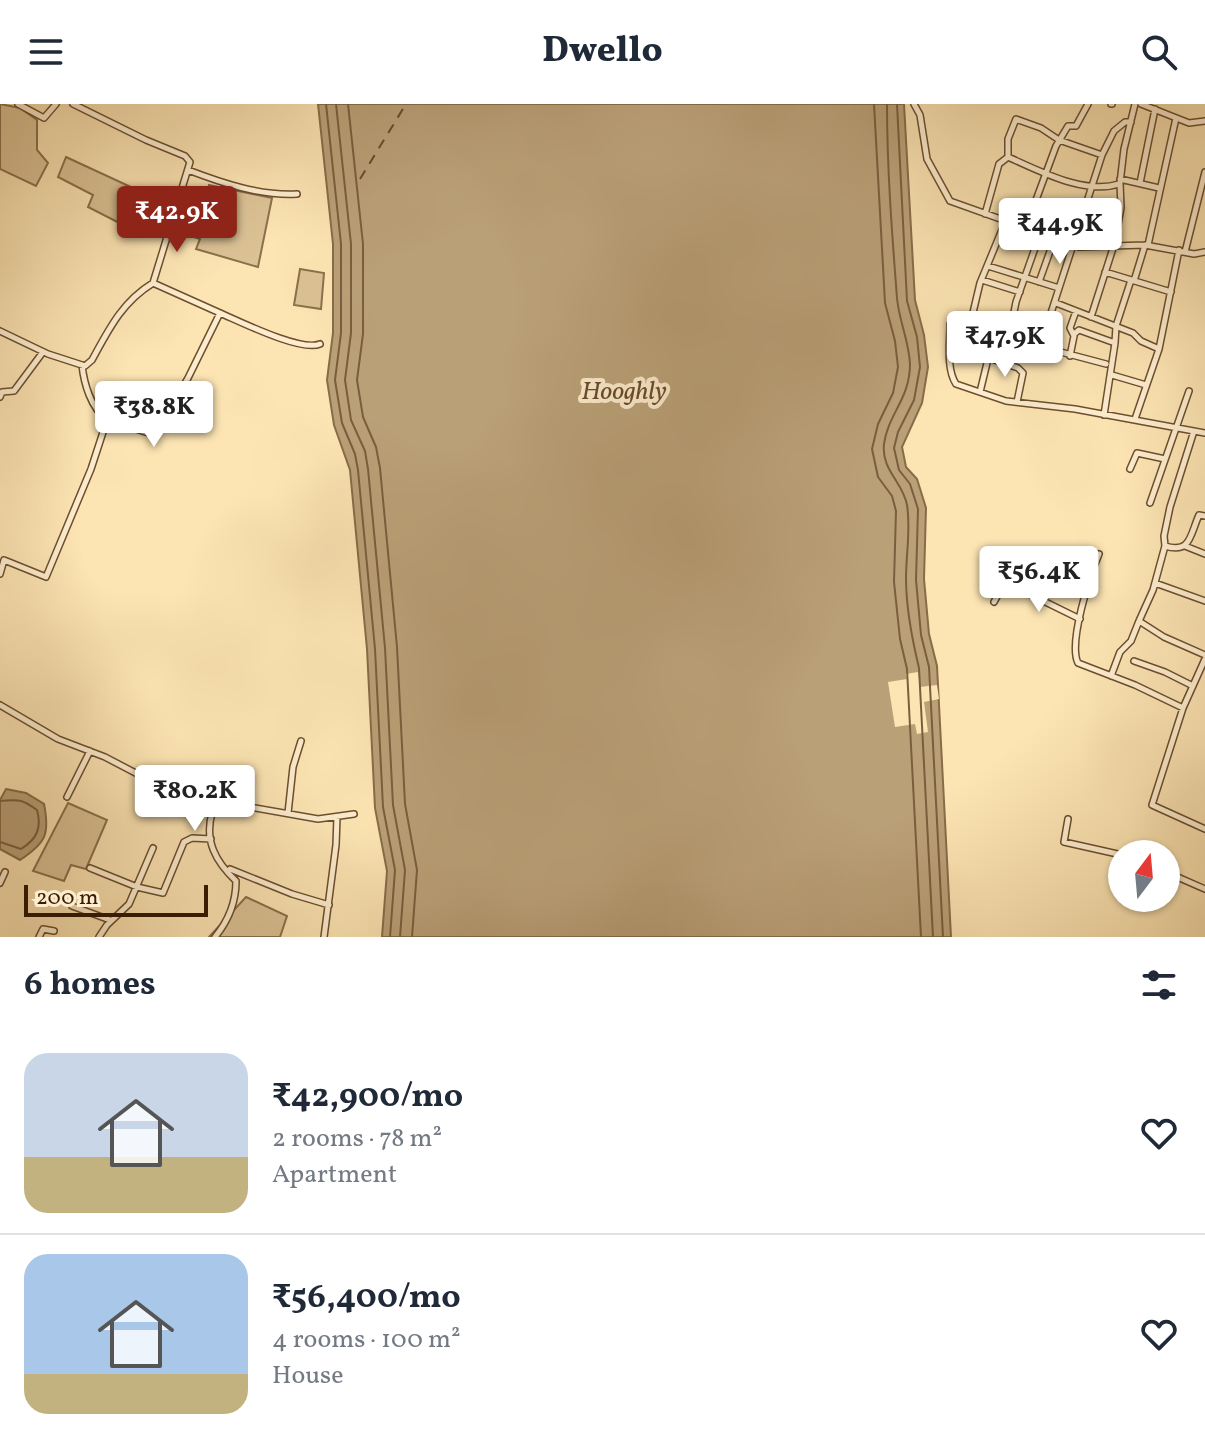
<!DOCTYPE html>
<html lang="en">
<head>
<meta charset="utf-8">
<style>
  body { margin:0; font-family:Vollkorn,serif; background:#f6f6f7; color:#1f2937; height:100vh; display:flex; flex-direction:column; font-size:30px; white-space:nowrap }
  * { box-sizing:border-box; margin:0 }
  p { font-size:26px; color:#747a83 }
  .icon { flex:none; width:44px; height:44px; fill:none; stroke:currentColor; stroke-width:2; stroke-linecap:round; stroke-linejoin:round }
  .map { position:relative; height:833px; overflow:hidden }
  .drawer { display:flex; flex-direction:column; background:#fff; flex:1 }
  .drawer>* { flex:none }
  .needle { width:52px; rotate:16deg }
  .tools { position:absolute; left:1108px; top:736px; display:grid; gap:16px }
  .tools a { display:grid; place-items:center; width:72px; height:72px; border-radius:50%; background:#fff; box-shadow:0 2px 6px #0004; font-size:40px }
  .scale { position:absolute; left:24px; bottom:20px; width:184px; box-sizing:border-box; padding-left:8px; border:4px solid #3b1d03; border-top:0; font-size:22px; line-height:28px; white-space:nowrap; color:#3b1d03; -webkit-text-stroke:6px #fdedce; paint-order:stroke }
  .price { position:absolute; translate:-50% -68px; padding:0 18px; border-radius:8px; background:#fff; color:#222; font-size:26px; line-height:52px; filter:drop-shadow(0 2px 4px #0008) }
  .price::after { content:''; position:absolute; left:50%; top:48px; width:24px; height:18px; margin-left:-12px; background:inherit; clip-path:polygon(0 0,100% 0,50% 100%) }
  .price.current { background:#8f2418; color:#fff }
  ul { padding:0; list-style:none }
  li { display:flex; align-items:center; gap:24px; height:200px; padding:0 24px }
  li+li { border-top:2px solid #e0e1e3 }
  li span { display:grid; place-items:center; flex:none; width:224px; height:160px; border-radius:24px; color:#555 }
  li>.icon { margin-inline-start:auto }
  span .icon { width:96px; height:96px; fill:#fffc; stroke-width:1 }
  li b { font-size:34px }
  h2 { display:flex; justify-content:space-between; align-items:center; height:96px; padding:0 24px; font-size:34px }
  header { display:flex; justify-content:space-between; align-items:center; height:104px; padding:0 24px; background:#fff; font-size:36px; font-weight:800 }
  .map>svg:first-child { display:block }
</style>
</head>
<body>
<header><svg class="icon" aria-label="menu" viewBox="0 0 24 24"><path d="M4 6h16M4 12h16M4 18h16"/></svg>Dwello<svg class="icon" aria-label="search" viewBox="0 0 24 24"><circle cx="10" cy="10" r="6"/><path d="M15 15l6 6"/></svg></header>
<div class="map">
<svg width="1205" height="833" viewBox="0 0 1205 833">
  <rect width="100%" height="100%" fill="#fce4b3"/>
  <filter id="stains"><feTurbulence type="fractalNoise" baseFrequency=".0025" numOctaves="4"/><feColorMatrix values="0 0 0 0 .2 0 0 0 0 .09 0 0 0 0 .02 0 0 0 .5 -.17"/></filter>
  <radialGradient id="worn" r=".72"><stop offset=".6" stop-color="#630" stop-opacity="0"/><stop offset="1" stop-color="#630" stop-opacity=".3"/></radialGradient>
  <path fill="#dbc295" stroke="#8b704c" stroke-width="2" d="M 0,0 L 20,4 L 37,16 L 37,46 L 48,59 L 36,82 L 0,65 Z
    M 66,53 L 131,83 L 123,105 L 147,115 L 141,130 L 88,103 L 93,91 L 58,73 Z
    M 209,81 L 272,94 L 258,163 L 196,145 L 200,135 L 194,133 Z
    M 300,165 L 324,169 L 321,205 L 294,201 Z
    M 68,699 L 107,716 L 86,765 L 71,761 L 64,777 L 33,767 Z
    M 246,793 L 287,812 L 280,833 L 209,833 Z"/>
  <path fill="#baa077" stroke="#876c49" stroke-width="2" d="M 318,0 L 904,0 L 915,196 L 924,231 L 928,263 L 922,299 L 902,343 L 906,363 L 917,375 L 926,404 L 924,475 L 929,530 L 937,562 L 951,833 L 382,833 L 387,767 L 375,704 L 367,545 L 350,366 L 334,321 L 327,276 L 333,229 L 333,140 Z
    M 6,685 L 26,689 L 44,700 C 50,730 46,739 20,756 L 0,745 L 0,696 Z"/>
  <path fill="#fce4b3" d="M 918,568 L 920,583 L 937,581 L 939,595 L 924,598 L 928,628 L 917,630 L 915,620 L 895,623 L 888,578 L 907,575 L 906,570 Z"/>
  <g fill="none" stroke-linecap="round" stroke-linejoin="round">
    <path stroke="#7a5e3d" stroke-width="2" d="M 326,0 L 341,140 L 341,229 L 335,276 L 342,319 L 355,350 L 358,366 L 375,545 L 383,703 L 395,766 L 390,833
      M 336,0 L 351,140 L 351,229 L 345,276 L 351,316 L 365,347 L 368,365 L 385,544 L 393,701 L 405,766 L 400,833
      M 348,0 L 363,140 L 363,230 L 357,276 L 363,313 L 376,343 L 380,364 L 397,543 L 405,700 L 417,766 L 412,833
      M 874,0 L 885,199 L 895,237 L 898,263 L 893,289 L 878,320 L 872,345 L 878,373 L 892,392 L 896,407 L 894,478 L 900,535 L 907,565 L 921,833
      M 887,0 C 887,64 892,130 897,194 C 899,217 909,237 910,260 C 910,295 888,310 884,340 C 881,366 903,378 907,401 C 911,424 906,450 906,474 C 906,504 912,535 919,564 L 933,833
      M 897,0 L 907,197 L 917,233 L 920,263 L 914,296 L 898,328 L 894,344 L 899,366 L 910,380 L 918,405 L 916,476 L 921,531 L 929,563 L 943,833
      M 0,697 C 19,696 20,694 37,706 C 42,724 37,735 21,745 L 0,738"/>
    <path stroke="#674b2c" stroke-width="2" stroke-dasharray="10 8" stroke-linecap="butt" d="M 360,75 L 406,0"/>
    <defs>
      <path id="street" d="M 18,0 L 44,14 L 56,0
        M 73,0 L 146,36 L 185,52 L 190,58 L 153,179 L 220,209
        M 914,0 L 920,11 L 927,55 L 950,97 L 1079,143 L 1145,141 L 1194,150 L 1205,148
        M 1111,0 L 1112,0
        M 1141,0 L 1189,19 L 1205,17
        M 1008,53 C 1040,67 1084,91 1119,80
        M 188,66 C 222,79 260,92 297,90
        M 1120,75 L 1159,84
        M 1140,79 L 1155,5
        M 985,110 L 999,60 L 1008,53 L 1008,35 L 1016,15 L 1041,24 L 1059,36 L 1102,51
        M 1026,123 L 1056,42 L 1068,22 L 1076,22 L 1088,0
        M 1148,141 L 1176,14
        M 1185,148 L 1205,68
        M 988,162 L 1059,184
        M 1105,168 L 1171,188
        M 982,176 L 1020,188
        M 1134,177 L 1145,141
        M 1039,178 L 1054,136
        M 1056,199 L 1133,229 L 1141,237 L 1159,245
        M 1091,213 L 1114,141 L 1121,104 L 1120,79 L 1124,45 L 1135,0
        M 950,220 C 950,238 946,265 956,280 L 1006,297 L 1075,305 L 1205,329
        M 0,227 L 48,250 L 85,262 L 92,256 C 109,225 122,198 153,179
        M 994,230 L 1026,237 L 1056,250
        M 1074,230 L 1079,226 L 1115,239 L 1104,311
        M 1009,233 L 1016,198 L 1040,130
        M 1115,239 L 1116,222 L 1131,176
        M 1040,243 L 1102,51 L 1114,27 L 1125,18 L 1131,18
        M 1057,247 L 1106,260
        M 1070,252 L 1074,232 L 1070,224 L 1076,207
        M 989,254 L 1018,264 L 1023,269 L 1017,298
        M 82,261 C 84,280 91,304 107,316
        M 1112,271 L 1146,281
        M 980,288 L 994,230 L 975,224 L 971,217 L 980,179 L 1006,116
        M 0,293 L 2,288 L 14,287 L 43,248
        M 1135,315 L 1159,245 L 1179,146
        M 1194,327 L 1170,403 L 1164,432 L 1165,442 L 1153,486 L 1139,517 L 1164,533 L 1205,551
        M 1130,365 L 1137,349 L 1165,355
        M 1150,399 L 1189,287
        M 1165,442 C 1191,450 1190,431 1199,411 L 1205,412
        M 1185,442 L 1205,450
        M 1099,450 C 1090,471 1068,539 1078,559 L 1135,581 L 1183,604
        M 0,470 L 4,456 L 46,473 L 91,365 L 107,316 L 155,331 L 188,274 L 220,209 C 241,218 301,248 320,240
        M 1155,479 L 1205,497
        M 994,498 L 1004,480 L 1011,481 L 1080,515
        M 1205,555 L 1183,604 L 1152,701 L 1205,725
        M 1134,557 L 1165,568 L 1193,582
        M 1111,572 L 1120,548 L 1131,537 L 1139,517
        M 0,601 L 58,635 L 105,653 L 212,709 L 250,703 L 318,715 L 354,710
        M 67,693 L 90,647
        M 212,709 C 204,737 216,758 236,777 C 236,799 229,816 215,833
        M 288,709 L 293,663 L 301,637
        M 1068,715 L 1064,738 L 1122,751
        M 90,764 L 137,783 L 163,789 L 184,738 L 192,734 L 211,735
        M 230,765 L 292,790 L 329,801
        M 1166,768 L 1205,785
        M 0,779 L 5,768
        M 72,802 L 110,816
        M 39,833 L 43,825 L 54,827
        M 99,833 L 107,821 L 129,800 L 153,744
        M 324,833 L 336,741 L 337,713"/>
    </defs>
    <use href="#street" stroke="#6b4f2f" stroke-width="8"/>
    <use href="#street" stroke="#fdedce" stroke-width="5"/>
  </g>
  <g text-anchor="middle" stroke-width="8" stroke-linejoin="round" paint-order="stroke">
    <g font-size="26" font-style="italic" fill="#674b2c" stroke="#fdedce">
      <text x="624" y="295">Hooghly</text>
    </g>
  </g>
  <rect width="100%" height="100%" filter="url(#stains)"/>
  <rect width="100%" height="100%" fill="url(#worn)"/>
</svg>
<div class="tools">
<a><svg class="needle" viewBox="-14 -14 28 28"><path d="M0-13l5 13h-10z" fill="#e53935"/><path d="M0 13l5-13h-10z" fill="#747a83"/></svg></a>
</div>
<div class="scale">200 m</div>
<b class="price current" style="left:177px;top:150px">₹42.9K</b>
<b class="price" style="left:1060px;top:162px">₹44.9K</b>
<b class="price" style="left:1005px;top:275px">₹47.9K</b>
<b class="price" style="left:154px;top:345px">₹38.8K</b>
<b class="price" style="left:1039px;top:510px">₹56.4K</b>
<b class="price" style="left:195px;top:729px">₹80.2K</b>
</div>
<section class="drawer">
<h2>6 homes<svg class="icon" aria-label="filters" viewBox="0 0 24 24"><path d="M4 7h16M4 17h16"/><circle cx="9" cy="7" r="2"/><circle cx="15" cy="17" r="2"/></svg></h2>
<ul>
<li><span style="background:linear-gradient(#c9d6e8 65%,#c2b280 0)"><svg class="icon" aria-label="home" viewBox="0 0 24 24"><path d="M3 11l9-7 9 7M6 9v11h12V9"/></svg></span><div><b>₹42,900/mo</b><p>2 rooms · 78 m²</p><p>Apartment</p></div><svg class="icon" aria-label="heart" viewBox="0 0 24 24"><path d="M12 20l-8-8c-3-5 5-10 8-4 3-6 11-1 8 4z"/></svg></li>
<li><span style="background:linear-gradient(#a9c7e8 75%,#c2b280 0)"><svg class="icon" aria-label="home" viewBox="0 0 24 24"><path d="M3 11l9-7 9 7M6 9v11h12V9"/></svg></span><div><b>₹56,400/mo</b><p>4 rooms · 100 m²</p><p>House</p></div><svg class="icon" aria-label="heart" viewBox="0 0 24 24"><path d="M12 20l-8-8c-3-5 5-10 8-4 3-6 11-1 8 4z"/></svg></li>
</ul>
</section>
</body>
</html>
